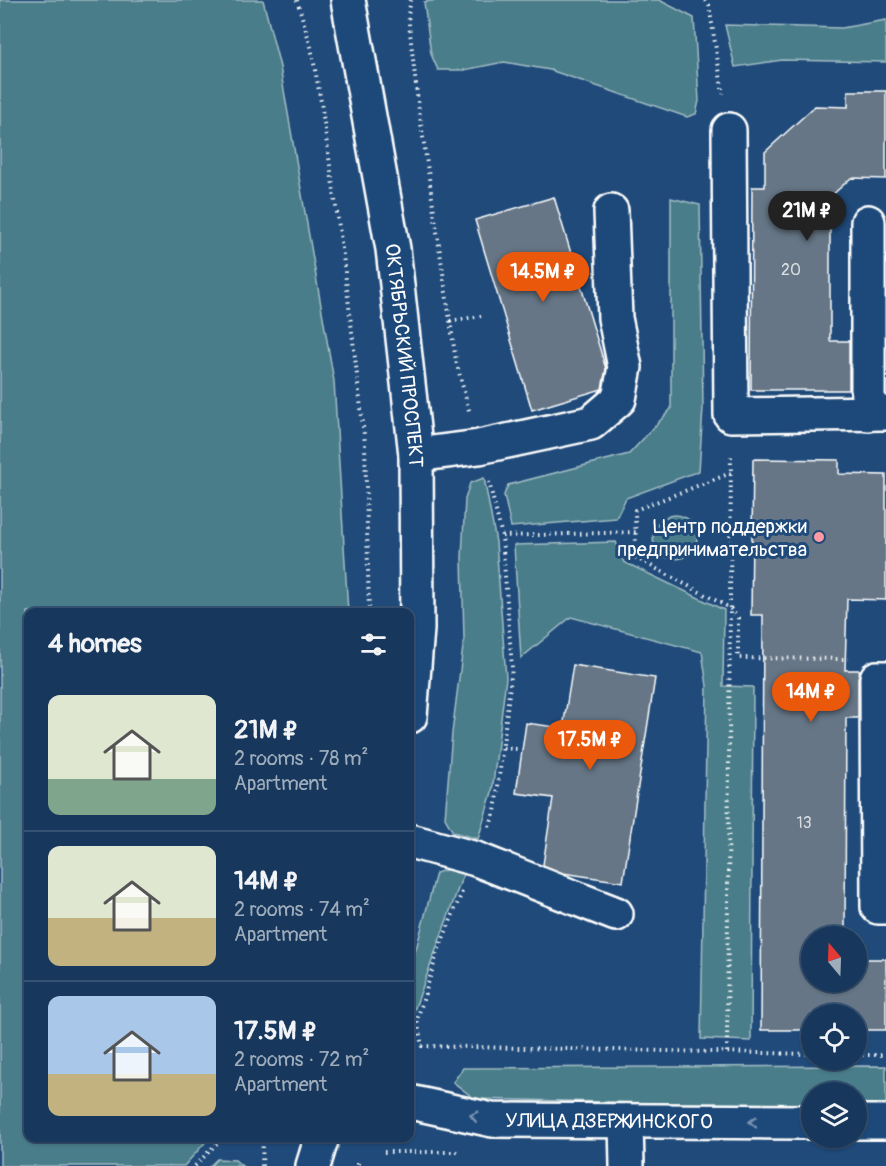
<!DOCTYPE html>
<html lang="en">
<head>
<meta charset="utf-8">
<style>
  body { margin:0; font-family:Pangolin,sans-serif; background:#203f62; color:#f1f3f6; height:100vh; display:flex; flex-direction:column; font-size:22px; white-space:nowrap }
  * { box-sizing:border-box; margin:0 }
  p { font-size:20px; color:#9eacbb }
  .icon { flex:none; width:33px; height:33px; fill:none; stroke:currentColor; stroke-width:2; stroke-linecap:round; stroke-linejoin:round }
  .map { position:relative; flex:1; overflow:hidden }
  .sheet { position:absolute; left:24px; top:608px; width:390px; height:534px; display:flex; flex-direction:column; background:#17385c; border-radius:12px; box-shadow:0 2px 4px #0004,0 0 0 2px #365272 }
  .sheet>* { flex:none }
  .needle { width:39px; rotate:341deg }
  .fabs { position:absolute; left:801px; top:926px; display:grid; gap:12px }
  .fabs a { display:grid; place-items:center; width:66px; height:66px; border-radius:50%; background:#17385c; box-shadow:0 2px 4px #0004,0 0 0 2px #365272; font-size:30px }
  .price { position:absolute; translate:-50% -51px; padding:0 14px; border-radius:21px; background:#ea580c; color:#fff; font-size:20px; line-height:39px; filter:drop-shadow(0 2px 3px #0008) }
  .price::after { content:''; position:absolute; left:50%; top:36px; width:18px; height:14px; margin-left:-9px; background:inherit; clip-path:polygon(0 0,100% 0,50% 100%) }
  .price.selected { background:#222; color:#fff }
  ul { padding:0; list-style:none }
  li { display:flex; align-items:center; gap:18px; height:150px; padding:0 24px }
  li+li { border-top:2px solid #365272 }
  li span { display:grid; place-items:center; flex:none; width:168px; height:120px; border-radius:12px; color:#555 }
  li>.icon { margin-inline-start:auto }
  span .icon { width:72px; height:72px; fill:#fffc; stroke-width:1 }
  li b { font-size:26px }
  h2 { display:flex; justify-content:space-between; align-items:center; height:72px; padding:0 24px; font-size:26px }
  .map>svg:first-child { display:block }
</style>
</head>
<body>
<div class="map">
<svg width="886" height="1166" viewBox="0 0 886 1166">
  <rect width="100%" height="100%" fill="#1f4a7a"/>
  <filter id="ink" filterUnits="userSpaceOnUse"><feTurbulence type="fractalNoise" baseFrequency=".0167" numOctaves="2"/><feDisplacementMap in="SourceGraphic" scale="12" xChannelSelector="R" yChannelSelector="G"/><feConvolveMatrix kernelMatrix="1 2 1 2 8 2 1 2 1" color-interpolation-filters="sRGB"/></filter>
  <g filter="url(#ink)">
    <path fill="#497d8a" stroke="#a4bec4" stroke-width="1.5" d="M 0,0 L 263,0 L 280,67 L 334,381 L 348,612 L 28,612 L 28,1137 L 210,1137 L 184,1166 L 0,1166 Z
      M 439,0 L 659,0 L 694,18 L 699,101 L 696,114 L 687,117 L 550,70 L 504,62 L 464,70 L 438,70 L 431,54 L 424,2 Z
      M 886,20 L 886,62 L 782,60 L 735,67 L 725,25 L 842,28 Z
      M 671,198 L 700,205 L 703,408 L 699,471 L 626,498 L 616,518 L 511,527 L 504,495 L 508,485 L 629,454 L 671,409 Z
      M 484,478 L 496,542 L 506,678 L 492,792 L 478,839 L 453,832 L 445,818 L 452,733 L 464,639 L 462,557 L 465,499 L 470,483 Z
      M653 537a22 22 0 1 1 44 0a22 22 0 1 1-44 0Z
      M 616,542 L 624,562 L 724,610 L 723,686 L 753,687 L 751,1041 L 701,1039 L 707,686 L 702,652 L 571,617 L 521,658 L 514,545 Z
      M 448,869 L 464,872 L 411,1019 L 410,972 L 436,873 Z
      M 886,1066 L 886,1107 L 857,1107 L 856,1092 L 812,1092 L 811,1107 L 475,1099 L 453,1082 L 463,1068 Z
      M 217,1159 L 235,1160 L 242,1166 L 210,1166 Z"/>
    <path fill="#667686" stroke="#fff" stroke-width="1.5" d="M 848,91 L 886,91 L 886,179 L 851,178 L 830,197 L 830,341 L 849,341 L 849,390 L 751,390 L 752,187 L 765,187 L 765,152 L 815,106 L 848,107 Z
      M 554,197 L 606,369 L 602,389 L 532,410 L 475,220 Z
      M 753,459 L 839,460 L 839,474 L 886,475 L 886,600 L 847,599 L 845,670 L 860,670 L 858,678 L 858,718 L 846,718 L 845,936 L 812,936 L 812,981 L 856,981 L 856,959 L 886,959 L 886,1030 L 856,1030 L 856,1014 L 812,1014 L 812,1030 L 761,1030 L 763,615 L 751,615 Z
      M 573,665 L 655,678 L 623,882 L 563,873 L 543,865 L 553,798 L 516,793 L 526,723 L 563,728 Z"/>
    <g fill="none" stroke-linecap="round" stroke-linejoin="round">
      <defs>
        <g id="minor">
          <path id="s1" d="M 348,0 L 393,249 L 416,455 L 417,629 L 410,716"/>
          <path d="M 729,130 L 731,415 L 886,413"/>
          <path d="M 868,414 L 868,222"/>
          <path d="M 416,455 L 479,447 L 591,423 L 619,399 L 625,367 L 615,318 L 611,211"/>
          <path d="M 886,678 L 877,678 L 878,907 L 886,907"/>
          <path d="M 410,841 L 476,859 L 616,914"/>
          <path id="s2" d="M 410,1102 L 492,1120 L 812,1122"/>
          <path d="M 626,1121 L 627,1166"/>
          <path d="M 856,1122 L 886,1122"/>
          <path d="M 313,1166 L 322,1137"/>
        </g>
      </defs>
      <use href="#minor" stroke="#fff" stroke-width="38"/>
      <path stroke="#fff" stroke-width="4" stroke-dasharray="1.5 4.5" stroke-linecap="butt" d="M 297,0 L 311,47 L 321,102 L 343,255 L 365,443 L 369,612
        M 411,0 L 408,15 L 418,103 L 456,361 L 470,414
        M 705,0 L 709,5 L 723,94
        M 450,321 L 481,316
        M 731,473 L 635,510 L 636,558 L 730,608 L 738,618 L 738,658 L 848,659
        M 502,536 L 636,532
        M 503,748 L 517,749
        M 489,827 L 495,812 L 512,668 L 502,536 L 489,482
        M 462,892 L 437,954 L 417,1020 L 422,1046 L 812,1054
        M 727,1052 L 731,452
        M 856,1055 L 886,1055
        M 384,1152 L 459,1152
        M 358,1163 L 358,1166
        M 195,1166 L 223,1137
        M 262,1166 L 263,1137"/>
      <use href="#minor" stroke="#1f4a7a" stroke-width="33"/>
    </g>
    <defs><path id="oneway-chevron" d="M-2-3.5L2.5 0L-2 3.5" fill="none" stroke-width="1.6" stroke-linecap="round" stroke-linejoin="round" transform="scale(1.5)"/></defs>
    <g stroke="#7992af">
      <use href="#oneway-chevron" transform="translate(474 1116) rotate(-168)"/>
      <use href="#oneway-chevron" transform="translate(753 1122) rotate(-180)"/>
    </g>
  </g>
  <circle fill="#ff9aa2" stroke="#1f4a7a" stroke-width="2" cx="819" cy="537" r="6"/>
  <g text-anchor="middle" stroke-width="6" stroke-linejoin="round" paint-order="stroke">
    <g font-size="16" fill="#d9dde1">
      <text x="791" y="275">20</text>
      <text x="804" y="828">13</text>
    </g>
    <g font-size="20" fill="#fff" stroke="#1f4a7a">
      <text dy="7" stroke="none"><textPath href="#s1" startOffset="360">ОКТЯБРЬСКИЙ ПРОСПЕКТ</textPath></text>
      <text dy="7" stroke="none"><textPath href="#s2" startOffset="201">УЛИЦА ДЗЕРЖИНСКОГО</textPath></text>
    </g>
    <g font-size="20" fill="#fff" stroke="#1f4a7a" text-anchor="end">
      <text x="807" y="533">Центр поддержки<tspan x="807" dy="23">предпринимательства</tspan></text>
    </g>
  </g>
</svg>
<div class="fabs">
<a><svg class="needle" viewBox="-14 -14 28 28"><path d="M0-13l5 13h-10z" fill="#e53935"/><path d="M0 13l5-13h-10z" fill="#9eacbb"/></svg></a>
<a><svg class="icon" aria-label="locate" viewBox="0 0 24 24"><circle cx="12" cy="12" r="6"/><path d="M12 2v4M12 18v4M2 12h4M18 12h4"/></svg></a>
<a><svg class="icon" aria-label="layers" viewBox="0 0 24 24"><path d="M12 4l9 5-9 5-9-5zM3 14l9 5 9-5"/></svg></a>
</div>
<b class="price selected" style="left:807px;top:242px">21M ₽</b>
<b class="price" style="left:543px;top:303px">14.5M ₽</b>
<b class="price" style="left:811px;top:723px">14M ₽</b>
<b class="price" style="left:590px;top:771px">17.5M ₽</b>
<section class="sheet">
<h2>4 homes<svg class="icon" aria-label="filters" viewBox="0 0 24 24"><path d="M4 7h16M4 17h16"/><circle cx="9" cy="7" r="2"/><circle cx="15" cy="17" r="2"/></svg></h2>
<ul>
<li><span style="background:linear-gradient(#dfe7d0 70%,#7fa58c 0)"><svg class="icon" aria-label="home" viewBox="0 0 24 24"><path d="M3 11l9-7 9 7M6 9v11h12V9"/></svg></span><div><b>21M ₽</b><p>2 rooms · 78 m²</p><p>Apartment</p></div></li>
<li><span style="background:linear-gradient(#dfe7d0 60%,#c2b280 0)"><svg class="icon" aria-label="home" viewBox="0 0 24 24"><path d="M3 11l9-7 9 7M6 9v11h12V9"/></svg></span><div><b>14M ₽</b><p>2 rooms · 74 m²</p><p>Apartment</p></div></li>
<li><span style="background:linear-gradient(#a9c7e8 65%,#c2b280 0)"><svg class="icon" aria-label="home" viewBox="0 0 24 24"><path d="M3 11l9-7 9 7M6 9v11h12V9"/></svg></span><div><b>17.5M ₽</b><p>2 rooms · 72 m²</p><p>Apartment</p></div></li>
</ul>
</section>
</div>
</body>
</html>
